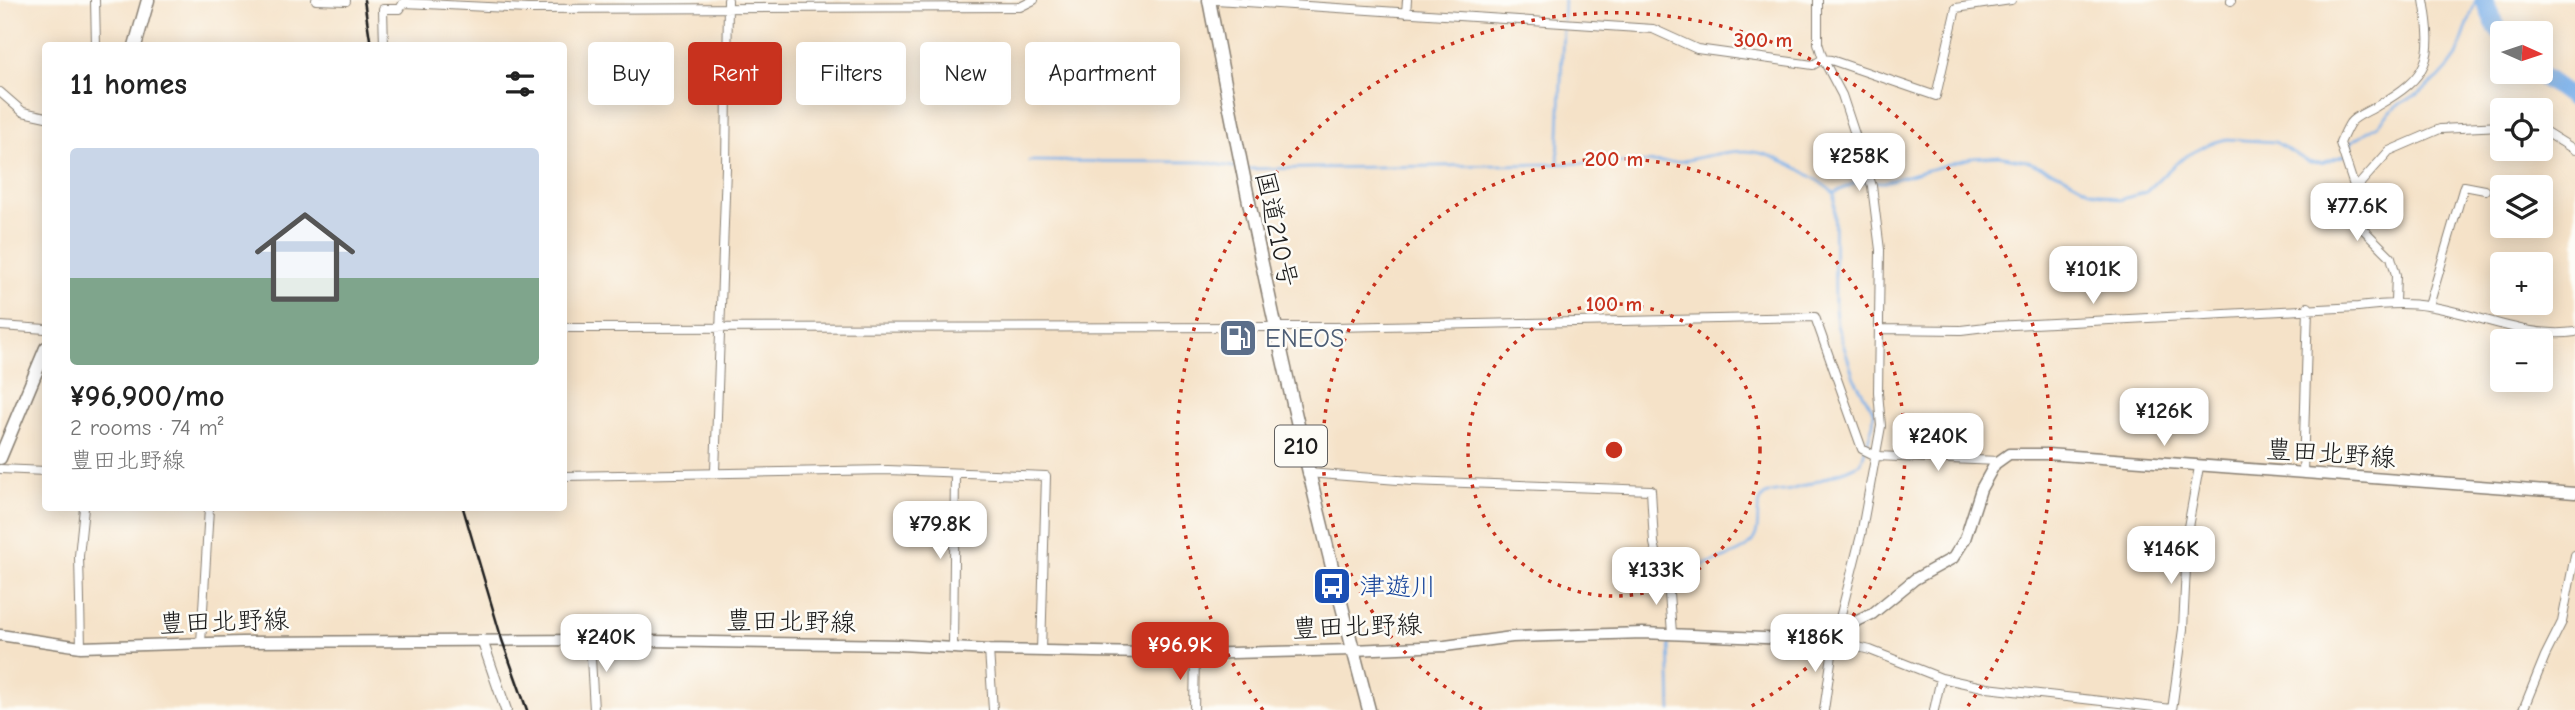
<!DOCTYPE html>
<html lang="en">
<head>
<meta charset="utf-8">
<style>
  body { margin:0; font-family:"Comic Neue","Klee One",sans-serif; background:#f2f2f2; color:#222; height:100vh; display:flex; flex-direction:column; font-size:26px; white-space:nowrap }
  * { box-sizing:border-box; margin:0 }
  p { font-size:23px; color:#767676 }
  .icon { flex:none; width:38px; height:38px; fill:none; stroke:currentColor; stroke-width:2; stroke-linecap:round; stroke-linejoin:round }
  .map { position:relative; flex:1; overflow:hidden }
  .drawer { position:absolute; left:42px; top:42px; width:525px; height:469px; display:flex; flex-direction:column; background:#fff; border-radius:7px; box-shadow:0 4px 18px #0003 }
  .drawer>* { flex:none }
  .banner { position:absolute; left:588px; top:42px; width:665px; height:63px; display:flex; gap:14px }
  .needle { width:46px; rotate:93deg }
  .controls { position:absolute; left:2490px; top:21px; display:grid; gap:14px }
  .controls a { display:grid; place-items:center; width:63px; height:63px; border-radius:7px; background:#fff; box-shadow:0 4px 18px #0003; font-size:35px }
  .price { position:absolute; translate:-50% -60px; padding:0 16px; border-radius:14px; background:#fff; color:#222; font-size:23px; line-height:46px; filter:drop-shadow(0 2px 4px #0008) }
  .price::after { content:''; position:absolute; left:50%; top:42px; width:21px; height:16px; margin-left:-10px; background:inherit; clip-path:polygon(0 0,100% 0,50% 100%) }
  .price.on { background:#c8321e; color:#fff }
  ul { padding:0; list-style:none }
  li { display:grid; align-content:center; gap:14px; height:371px; padding:0 28px }
  li span { display:grid; place-items:center; height:217px; border-radius:7px; color:#555 }
  li>.icon { margin-inline-start:auto }
  span .icon { width:126px; height:126px; fill:#fffc; stroke-width:1 }
  li b { font-size:30px }
  h2 { display:flex; justify-content:space-between; align-items:center; height:84px; padding:0 28px; font-size:30px }
  .tag { padding:0 24px; border-radius:7px; background:#fff; box-shadow:0 4px 18px #0003; font-size:24px; line-height:63px }
  .tag.on { background:#c8321e; color:#fff }
  .map>svg:first-child { display:block }
</style>
</head>
<body>
<div class="map">
<svg width="2575" height="710" viewBox="0 0 2575 710">
  <rect width="100%" height="100%" fill="#fdfcf7"/>
  <filter id="ink" filterUnits="userSpaceOnUse"><feTurbulence type="fractalNoise" baseFrequency=".0143" numOctaves="2"/><feDisplacementMap in="SourceGraphic" scale="14" xChannelSelector="R" yChannelSelector="G"/><feConvolveMatrix kernelMatrix="1 2 1 2 8 2 1 2 1" color-interpolation-filters="sRGB"/></filter>
  <filter id="wash" filterUnits="userSpaceOnUse"><feTurbulence type="fractalNoise" baseFrequency=".00686" numOctaves="4" result="noise"/><feDisplacementMap in="SourceGraphic" scale="28" xChannelSelector="R" yChannelSelector="G"/><feGaussianBlur stdDeviation="1.57" result="paint"/><feColorMatrix in="noise" values="0 0 0 0 0 0 0 0 0 0 0 0 0 0 0 0 0 1.4 0 .05"/><feComposite in="paint" operator="in"/></filter>
  <g filter="url(#wash)">
    <rect width="100%" height="100%" fill="#f5e2c8"/>
    <g fill="none" stroke-linecap="round" stroke-linejoin="round">
      <path stroke="#7bb0e9" stroke-width="2.5" d="M 1563,20 L 1564,0
        M 1029,161 L 1204,162 L 1239,168
        M 1558,163 L 1563,27
        M 1246,169 L 1678,162 C 1699,158 1723,151 1744,151 C 1772,151 1813,175 1834,193 L 1835,309 L 1837,325 L 1854,378 L 1874,412 L 1873,424 L 1861,463 C 1837,474 1815,483 1790,490 C 1782,492 1770,491 1764,496 C 1750,511 1768,533 1744,549 C 1723,563 1688,564 1671,581
        M 1834,193 L 1859,181 L 1884,182 L 1971,158 L 1998,156 L 2026,161 L 2060,174 L 2091,191 L 2119,200 L 2146,192 L 2174,165 L 2188,155 L 2211,143 L 2227,139 L 2275,142 L 2309,162 L 2321,163 L 2349,154 L 2351,142 L 2378,125 L 2396,106 L 2418,94 L 2438,79 L 2449,67 L 2457,56 L 2476,0
        M 1669,638 L 1671,710"/>
      <path stroke="#7bb0e9" stroke-width="18" d="M 2484,0 L 2496,27 L 2502,34
        M 2536,72 L 2575,100"/>
    </g>
  </g>
  <g filter="url(#ink)">
    <g fill="none" stroke-linecap="round" stroke-linejoin="round">
      <defs>
        <path id="minor" d="M 95,0 L 96,46
          M 316,0 L 346,1
          M 1216,0 L 1653,29 L 1697,49 L 1813,65 L 1823,59 L 1831,60 L 1936,96 L 1956,8 L 2011,0
          M 1818,0 L 1818,43 L 1823,59 L 1842,95 L 1872,186 L 1880,250 L 1878,392 L 1881,426 L 1861,535 L 1838,626
          M 2231,0 L 2231,1
          M 405,3 L 528,9 L 1020,7 L 1034,0
          M 1406,13 L 1407,0
          M 384,46 L 383,9 L 400,9 L 405,0
          M 0,92 L 23,112 L 46,117
          M 2541,129 L 2575,150
          M 2355,189 L 2340,143 C 2343,137 2346,129 2350,123 C 2355,116 2369,111 2377,106 C 2430,76 2434,59 2424,0
          M 2395,302 L 2396,275 L 2391,257 L 2358,224 L 2349,207 L 2355,189 L 2389,151 L 2440,129 L 2502,126
          M 2429,306 L 2464,186 L 2485,190
          M 0,326 L 46,329
          M 564,326 L 568,328 L 1335,327 L 1815,317 L 1862,449 L 1876,456 L 1999,461
          M 1879,329 L 1961,330 L 1994,326 L 2358,307 C 2381,304 2404,302 2427,306 C 2477,313 2524,339 2575,332
          M 0,469 L 46,471
          M 715,471 L 726,168 L 728,0
          M 1307,473 L 1411,481 L 1651,490 L 1654,543 L 1660,568 L 1668,580 L 1672,633
          M 2303,473 L 2308,307
          M 564,476 L 888,470 L 1046,476 L 1041,651
          M 590,640 L 594,710
          M 201,643 L 209,508
          M 81,647 L 79,556 L 84,508
          M 953,648 L 955,474
          M 989,650 L 993,710
          M 1194,710 L 1195,654
          M 1824,710 L 1834,641 L 1870,650 L 1941,678 L 1987,688 L 2172,709
          M 1934,710 L 1941,678
          M 2172,710 L 2183,629 L 2188,527 L 2199,467
          M 2523,710 L 2545,656 L 2562,622 L 2575,555"/>
        <path id="tertiary" d="M 482,640 L 506,710"/>
        <path id="secondary" d="M 0,635 L 81,647 L 241,642 L 590,640 L 901,645 L 989,650 L 1195,654 L 1353,650 L 1445,646 L 1512,637 L 1643,633 L 1834,641 L 1838,626 L 1849,625 L 1872,614 L 1915,579 L 1953,558 L 1965,539 L 1981,489 L 1995,464 L 2009,454 L 2047,454 L 2575,493"/>
        <path id="primary" d="M 135,46 L 148,0
          M 0,458 L 46,348"/>
        <path id="trunk" d="M 1209,0 C 1254,239 1306,475 1369,710"/>
      </defs>
      <use href="#minor" stroke="#887f72" stroke-width="10"/>
      <use href="#tertiary" stroke="#887f72" stroke-width="12"/>
      <use href="#secondary" stroke="#887f72" stroke-width="13"/>
      <use href="#primary" stroke="#887f72" stroke-width="15"/>
      <use href="#trunk" stroke="#887f72" stroke-width="15"/>
      <use href="#minor" stroke="#fff" stroke-width="8"/>
      <use href="#tertiary" stroke="#fff" stroke-width="10"/>
      <use href="#secondary" stroke="#fff" stroke-width="10"/>
      <use href="#primary" stroke="#fff" stroke-width="12"/>
      <use href="#trunk" stroke="#fff" stroke-width="12"/>
      <path stroke="#1c1c1c" stroke-width="2.5" d="M 364,0 L 371,46
        M 463,508 L 502,640 L 527,710"/>
    </g>
  </g>
  <g fill="none" stroke="#c8321e" stroke-width="3.5" stroke-dasharray="3.5 7">
    <circle cx="1614" cy="450" r="146"/>
    <path d="M1482 709A291 291 0 1 1 1746 709"/>
    <path d="M1263 710A437 437 0 1 1 1965 710"/>
  </g>
  <defs>
    <symbol id="fuel-square" viewBox="-11 -11 22 22"><rect x="-9" y="-9" width="18" height="18" rx="4" fill="#5c6f8a" stroke="#fdfcf7"/><path d="M-5.5-6h7V0h2V4h1.3V-2.5L3-4.5l.8-.8L6-3V5H2.5V1h-1V6h-7ZM-4.2-4.7v3.2H.2V-4.7Z" fill="#fff"/></symbol>
    <symbol id="bus-square" viewBox="-11 -11 22 22"><rect x="-9" y="-9" width="18" height="18" rx="4" fill="#1a4fb4" stroke="#fdfcf7"/><path d="M-5-6H5V4H4V6H2V4H-2V6H-4V4H-5ZM-3.5-4V0h7V-4ZM-3.5 1.2v1.5H-2V1.2ZM2 1.2v1.5H3.5V1.2Z" fill="#fff"/></symbol>
  </defs>
  <g fill-rule="evenodd">
    <use href="#fuel-square" x="1216" y="316" width="44" height="44"/>
    <use href="#bus-square" x="1310" y="564" width="44" height="44"/>
  </g>
  <g text-anchor="middle" stroke-width="5" stroke-linejoin="round" paint-order="stroke">
    <rect fill="#fdfcf7" stroke="#605f5e" stroke-width="2" x="1275" y="425.5" width="52" height="41" rx="5"/>
    <g font-size="24" font-weight="bold" fill="#1c1c1c">
      <text x="1301" y="454">210</text>
    </g>
    <g font-size="26" fill="#1c1c1c" stroke="#fdfcf7">
      <text transform="translate(1277 229) rotate(78)" y="9">国道210号</text>
      <text transform="translate(2331 453) rotate(4)" y="9">豊田北野線</text>
      <text transform="translate(224 621) rotate(-2)" y="9">豊田北野線</text>
      <text transform="translate(791 621) rotate(1)" y="9">豊田北野線</text>
      <text transform="translate(1357 626) rotate(-2)" y="9">豊田北野線</text>
    </g>
    <g font-size="26" fill="#4e5e75" stroke="#fdfcf7" text-anchor="start">
      <text x="1265" y="347">ENEOS</text>
    </g>
    <g font-size="26" fill="#164399" stroke="#fdfcf7" text-anchor="start">
      <text x="1359" y="595">津遊川</text>
    </g>
  </g>
  <circle cx="1614" cy="450" r="10" fill="#c8321e" stroke="#fdfcf7" stroke-width="3.5"/>
  <g font-size="21" text-anchor="middle" font-weight="bold" fill="#c8321e" stroke="#fdfcf7" stroke-width="5" stroke-linejoin="round" paint-order="stroke">
    <text x="1763" y="47">300 m</text>
    <text x="1614" y="166">200 m</text>
    <text x="1614" y="311">100 m</text>
  </g>
</svg>
<div class="controls">
<a><svg class="needle" viewBox="-14 -14 28 28"><path d="M0-13l5 13h-10z" fill="#e53935"/><path d="M0 13l5-13h-10z" fill="#767676"/></svg></a>
<a><svg class="icon" aria-label="locate" viewBox="0 0 24 24"><circle cx="12" cy="12" r="6"/><path d="M12 2v4M12 18v4M2 12h4M18 12h4"/></svg></a>
<a><svg class="icon" aria-label="layers" viewBox="0 0 24 24"><path d="M12 4l9 5-9 5-9-5zM3 14l9 5 9-5"/></svg></a>
<a>+</a>
<a>−</a>
</div>
<b class="price" style="left:1859px;top:193px">¥258K</b>
<b class="price" style="left:2357px;top:243px">¥77.6K</b>
<b class="price" style="left:2093px;top:306px">¥101K</b>
<b class="price" style="left:2164px;top:448px">¥126K</b>
<b class="price" style="left:1938px;top:473px">¥240K</b>
<b class="price" style="left:940px;top:561px">¥79.8K</b>
<b class="price" style="left:2171px;top:586px">¥146K</b>
<b class="price" style="left:1656px;top:607px">¥133K</b>
<b class="price" style="left:606px;top:674px">¥240K</b>
<b class="price" style="left:1815px;top:674px">¥186K</b>
<b class="price on" style="left:1180px;top:682px">¥96.9K</b>
<div class="banner">
<a class="tag">Buy</a>
<a class="tag on">Rent</a>
<a class="tag">Filters</a>
<a class="tag">New</a>
<a class="tag">Apartment</a>
</div>
<section class="drawer">
<h2>11 homes<svg class="icon" aria-label="filters" viewBox="0 0 24 24"><path d="M4 7h16M4 17h16"/><circle cx="9" cy="7" r="2"/><circle cx="15" cy="17" r="2"/></svg></h2>
<ul>
<li><span style="background:linear-gradient(#c9d6e8 60%,#7fa58c 0)"><svg class="icon" aria-label="home" viewBox="0 0 24 24"><path d="M3 11l9-7 9 7M6 9v11h12V9"/></svg></span><div><b>¥96,900/mo</b><p>2 rooms · 74 m²</p><p>豊田北野線</p></div></li>
</ul>
</section>
</div>
</body>
</html>
